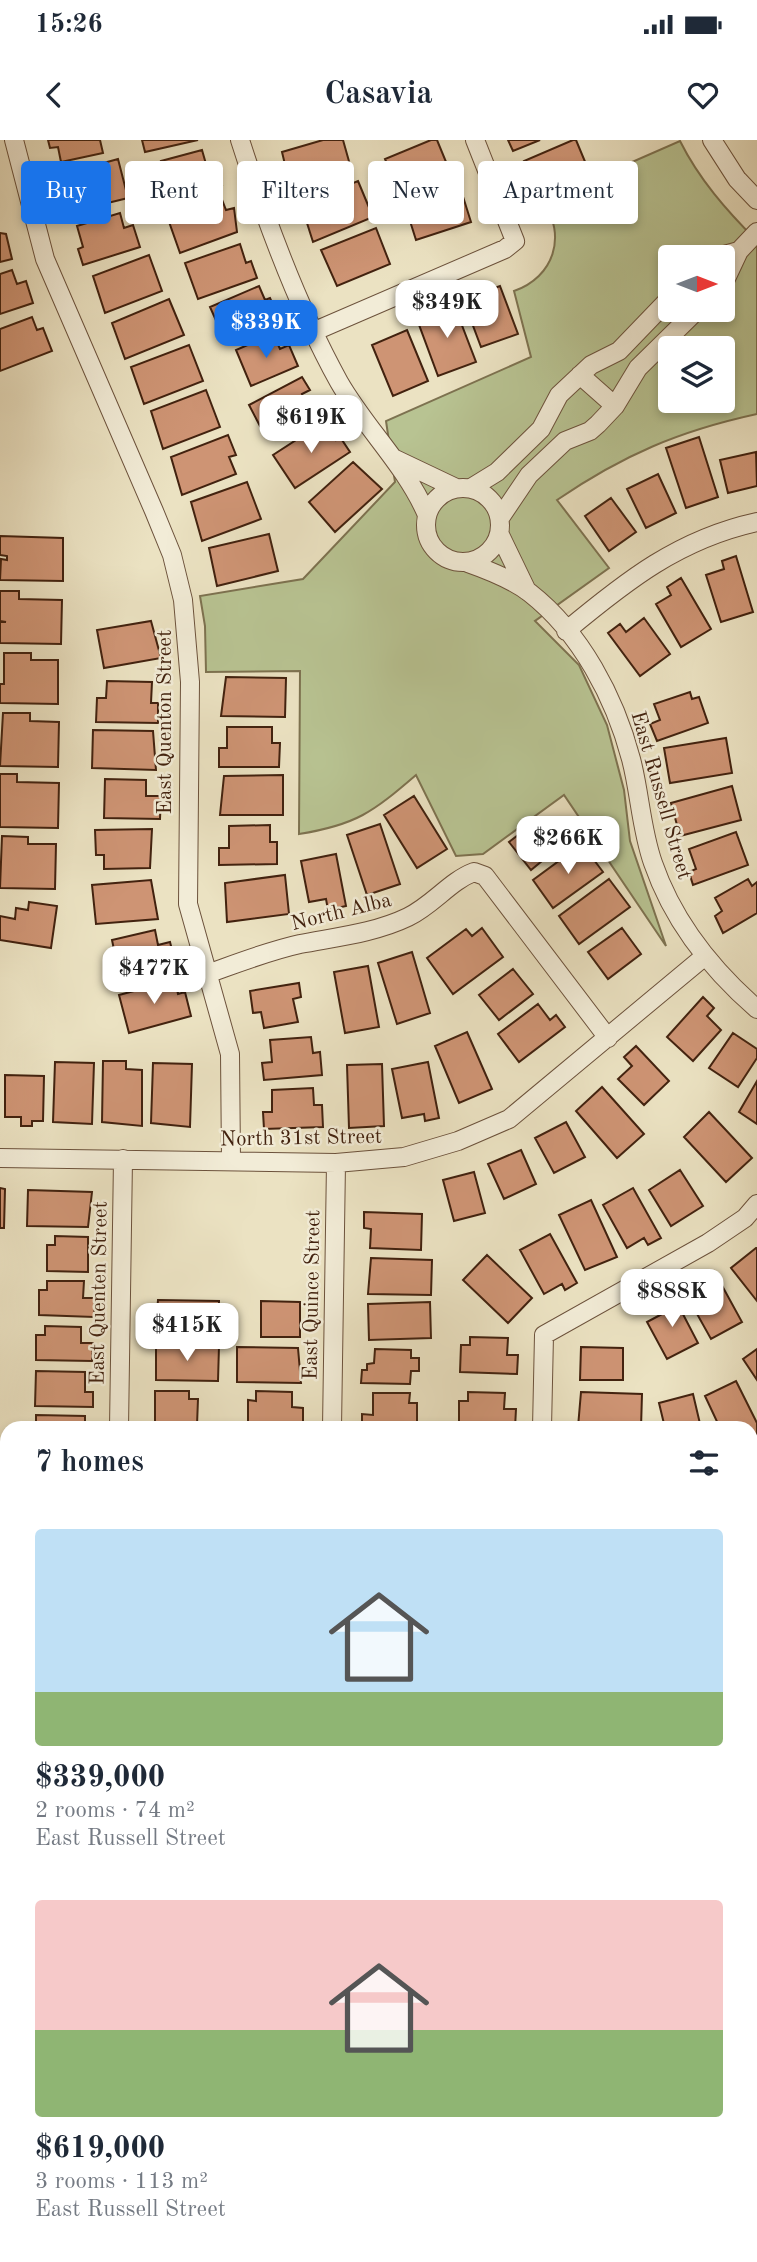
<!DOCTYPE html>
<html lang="en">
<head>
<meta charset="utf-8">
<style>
  body { margin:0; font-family:"Old Standard TT",serif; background:#f6f6f7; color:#1f2937; height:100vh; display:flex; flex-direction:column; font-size:26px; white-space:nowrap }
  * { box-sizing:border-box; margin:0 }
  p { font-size:23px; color:#747a83 }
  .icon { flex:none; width:38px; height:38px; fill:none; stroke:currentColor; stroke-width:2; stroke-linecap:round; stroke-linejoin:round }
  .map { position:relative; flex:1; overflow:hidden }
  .sheet { position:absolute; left:0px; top:1281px; width:758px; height:842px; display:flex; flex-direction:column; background:#fff; border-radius:21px 21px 0 0; box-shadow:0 4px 10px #0003 }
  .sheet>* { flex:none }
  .top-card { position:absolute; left:21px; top:21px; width:716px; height:63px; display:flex; gap:14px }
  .needle { width:46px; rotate:90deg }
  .tools { position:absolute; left:658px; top:105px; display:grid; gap:14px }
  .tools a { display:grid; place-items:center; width:77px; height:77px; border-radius:7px; background:#fff; box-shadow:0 4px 10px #0003; font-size:35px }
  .price { position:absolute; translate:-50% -60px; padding:0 16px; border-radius:14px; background:#fff; color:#222; font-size:23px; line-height:46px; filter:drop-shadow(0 2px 4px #0008) }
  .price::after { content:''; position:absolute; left:50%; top:42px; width:21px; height:16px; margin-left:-10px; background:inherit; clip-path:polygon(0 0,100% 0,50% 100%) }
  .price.selected { background:#1a73e8; color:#fff }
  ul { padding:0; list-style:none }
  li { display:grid; align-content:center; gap:14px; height:371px; padding:0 35px }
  li span { display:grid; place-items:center; height:217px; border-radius:7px; color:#555 }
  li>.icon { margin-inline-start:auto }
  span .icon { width:126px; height:126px; fill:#fffc; stroke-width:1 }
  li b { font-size:30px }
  h2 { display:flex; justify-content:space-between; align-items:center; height:84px; padding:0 35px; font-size:30px }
  .chip { padding:0 24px; border-radius:7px; background:#fff; box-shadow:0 4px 10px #0003; font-size:24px; line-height:63px }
  .chip.selected { background:#1a73e8; color:#fff }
  .status { display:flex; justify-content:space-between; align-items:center; height:49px; padding:0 35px; background:#fff; direction:ltr }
  .status svg { height:19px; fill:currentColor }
  header { display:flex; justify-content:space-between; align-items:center; height:91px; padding:0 35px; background:#fff; font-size:32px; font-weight:700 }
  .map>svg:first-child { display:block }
</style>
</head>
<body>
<div class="status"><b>15:26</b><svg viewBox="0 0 49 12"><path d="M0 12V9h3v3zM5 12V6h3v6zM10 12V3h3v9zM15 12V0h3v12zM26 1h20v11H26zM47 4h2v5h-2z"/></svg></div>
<header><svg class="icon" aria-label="back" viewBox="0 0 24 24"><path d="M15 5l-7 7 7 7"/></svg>Casavia<svg class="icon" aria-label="heart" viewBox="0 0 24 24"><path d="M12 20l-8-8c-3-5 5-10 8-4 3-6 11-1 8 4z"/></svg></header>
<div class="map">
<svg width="757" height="2122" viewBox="0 0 757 2122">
  <rect width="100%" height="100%" fill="#ebe2c2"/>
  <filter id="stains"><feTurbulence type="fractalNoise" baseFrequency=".00286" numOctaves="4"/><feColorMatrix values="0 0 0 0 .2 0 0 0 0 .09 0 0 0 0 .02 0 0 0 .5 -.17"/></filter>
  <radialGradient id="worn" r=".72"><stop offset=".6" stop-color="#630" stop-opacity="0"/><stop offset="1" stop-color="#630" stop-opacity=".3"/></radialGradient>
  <path fill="#b8c392" stroke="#7d7250" stroke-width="2" fill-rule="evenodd" d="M 680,1 C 699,39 726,70 757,101 L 757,274 C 679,291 623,315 557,360 L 609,428 L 535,481 L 579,525 L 607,585 L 624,650 L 630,701 L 666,806 L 564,655 L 483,714 L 456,716 L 416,635 C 373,672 356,685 299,694 L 300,531 L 206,532 L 205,486 L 200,456 L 303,439 L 395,342 L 386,281 L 531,217 L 514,151 C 554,137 567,96 543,61 ZM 670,117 L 723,117 L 723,170 L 670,170 ZM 670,208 L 723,208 L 723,261 L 670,261 Z"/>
  <path fill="#ce9474" stroke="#42220f" stroke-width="2" d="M 48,0 L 100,0 L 103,13 L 61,22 L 58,7 L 50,8 Z
    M 142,0 L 198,0 L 145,12 Z
    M 323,0 L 343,0 L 352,32 L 291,50 L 282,12 Z
    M 431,0 L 437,0 L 451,34 L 400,55 L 385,19 Z
    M 508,0 L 540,0 L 513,11 Z
    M 573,0 L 576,0 L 586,24 L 579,27 L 584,38 L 534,59 L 525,38 L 530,36 L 524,21 Z
    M 202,10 L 208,31 L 218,29 L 222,45 L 164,61 L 159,41 L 166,39 L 161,21 Z
    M 118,19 L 128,58 L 67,73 L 60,35 Z
    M 358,41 L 373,77 L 313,102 L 301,64 Z
    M 459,44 L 471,82 L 416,100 L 404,62 Z
    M 221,57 L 226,70 L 234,68 L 237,92 L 180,113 L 167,76 Z
    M 120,73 L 124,88 L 133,85 L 140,107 L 83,125 L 78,109 L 83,107 L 77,86 Z
    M 376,88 L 390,124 L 337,146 L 321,110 Z
    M 0,93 L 6,94 L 12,119 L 0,122 Z
    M 240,104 L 246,123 L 251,121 L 257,138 L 198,159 L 185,123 Z
    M 149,115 L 162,151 L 105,173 L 93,136 Z
    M 12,130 L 17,144 L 26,141 L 33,163 L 0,174 L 0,134 Z
    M 259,146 L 265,160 L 270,158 L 280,180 L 226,203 L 210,167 Z
    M 500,146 L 518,194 L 481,207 L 466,167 L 480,162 L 477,154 Z
    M 169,159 L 184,195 L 125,219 L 112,183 Z
    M 453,162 L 476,222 L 438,236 L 418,182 L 432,177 L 430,171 Z
    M 32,177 L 37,190 L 43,188 L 52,211 L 0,231 L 0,189 Z
    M 407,190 L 428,241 L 393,256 L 372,205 Z
    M 273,194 L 280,209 L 289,205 L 298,226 L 251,246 L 236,210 Z
    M 189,205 L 203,241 L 144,264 L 131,227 Z
    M 302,237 L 310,250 L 302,254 L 312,274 L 275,294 L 268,281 L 260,286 L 249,265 Z
    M 206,250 L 220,287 L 163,309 L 151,271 Z
    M 324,282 L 336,300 L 340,297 L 350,312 L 295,348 L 273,315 Z
    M 228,295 L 236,315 L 229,317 L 236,334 L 182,355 L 171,317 Z
    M 699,297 L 718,357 L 686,368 L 666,308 Z
    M 756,312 L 757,346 L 728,353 L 720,320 Z
    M 353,322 L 382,349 L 335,392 L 309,362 Z
    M 658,334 L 676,373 L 646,388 L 627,349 Z
    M 247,342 L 261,379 L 202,401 L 191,362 Z
    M 611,358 L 636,392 L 609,411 L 585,376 Z
    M 269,394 L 278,431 L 217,446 L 209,408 Z
    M 0,396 L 63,398 L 63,441 L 0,440 L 1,419 L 7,420 L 7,416 L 0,415 Z
    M 736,416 L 753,472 L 721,482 L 706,435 L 724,429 L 722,421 Z
    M 681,438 L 711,489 L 681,507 L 656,464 L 671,455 L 667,447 Z
    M 0,451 L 19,451 L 19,459 L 62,460 L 61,504 L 0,503 L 0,482 L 6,482 L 0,481 Z
    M 644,478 L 670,514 L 640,536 L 608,493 L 620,484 L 626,492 Z
    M 151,481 L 161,518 L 104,528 L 97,490 Z
    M 4,513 L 31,513 L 31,520 L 58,520 L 58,564 L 0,563 L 0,544 L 4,544 Z
    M 226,537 L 286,538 L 285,577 L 221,576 Z
    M 107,541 L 152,542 L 151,563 L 158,563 L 158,583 L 96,582 L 97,558 L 106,558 Z
    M 690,552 L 692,559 L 699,557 L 708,583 L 657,601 L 650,584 L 660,580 L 654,564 Z
    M 3,573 L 30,573 L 30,581 L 59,582 L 58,627 L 0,626 Z
    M 227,587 L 272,587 L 272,603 L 280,603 L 279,627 L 219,627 L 219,608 L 227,608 Z
    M 93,590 L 153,591 L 156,630 L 92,628 Z
    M 726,598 L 732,633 L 670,643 L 664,608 Z
    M 0,634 L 17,634 L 17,642 L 59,643 L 58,688 L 0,687 Z
    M 283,635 L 283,675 L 220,675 L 224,636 Z
    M 105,639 L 146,640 L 146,656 L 161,656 L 160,679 L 104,678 Z
    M 732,646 L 741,680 L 680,696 L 671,663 Z
    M 414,656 L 447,709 L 417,728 L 384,675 Z
    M 539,679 L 560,706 L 531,730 L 509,702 Z
    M 380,684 L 400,744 L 367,755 L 347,695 Z
    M 270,685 L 270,702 L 277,702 L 277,724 L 219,725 L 219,708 L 229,708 L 229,686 Z
    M 152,689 L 150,728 L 104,729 L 104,715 L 96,715 L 95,690 Z
    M 736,692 L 748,725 L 693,745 L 689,732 L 696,729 L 689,709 Z
    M 2,696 L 28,697 L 28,704 L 56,704 L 55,749 L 0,748 Z
    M 582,704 L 603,732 L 553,768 L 533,740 Z
    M 336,714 L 346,766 L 328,770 L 326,759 L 309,762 L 301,721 Z
    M 285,735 L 289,774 L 227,782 L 225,743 Z
    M 609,739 L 630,767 L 579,804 L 559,776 Z
    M 748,739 L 752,746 L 757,742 L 757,773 L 723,793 L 715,776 L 722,771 L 715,758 Z
    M 151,740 L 158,779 L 96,784 L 92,745 Z
    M 29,762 L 57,766 L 51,808 L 0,800 L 0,776 L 15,779 L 16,768 L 28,770 Z
    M 482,788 L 503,817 L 453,854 L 427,818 L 466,789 L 472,796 Z
    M 622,788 L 641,814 L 608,839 L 588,812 Z
    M 155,790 L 158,805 L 170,802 L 176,826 L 120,839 L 112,800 Z
    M 412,812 L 430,873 L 397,884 L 378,823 Z
    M 368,826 L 379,887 L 345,893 L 334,832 Z
    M 513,829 L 533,854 L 499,880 L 479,855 Z
    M 175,840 L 178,854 L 185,852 L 191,876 L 129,893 L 119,855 Z
    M 299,843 L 301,857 L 293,859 L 298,882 L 264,888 L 261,872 L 253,873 L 250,851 Z
    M 703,857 L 714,868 L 707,876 L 721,890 L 693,921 L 667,897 Z
    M 538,864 L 550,880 L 556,875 L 565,887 L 519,922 L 498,894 Z
    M 467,892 L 492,949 L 459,963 L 435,906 Z
    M 733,893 L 757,909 L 757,918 L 738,947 L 709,928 Z
    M 311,897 L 313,913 L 320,912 L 322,935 L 264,940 L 262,923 L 272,922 L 270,900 Z
    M 636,906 L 669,941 L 644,965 L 618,939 L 632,926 L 624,917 Z
    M 103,921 L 126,921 L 126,929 L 142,930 L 142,986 L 102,982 Z
    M 55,922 L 94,923 L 92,984 L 53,982 Z
    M 428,922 L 439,978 L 425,981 L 424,974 L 402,978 L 392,929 Z
    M 153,923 L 192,924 L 190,987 L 151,983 Z
    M 382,924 L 384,986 L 349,988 L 347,925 Z
    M 5,935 L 44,936 L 43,981 L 32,981 L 32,986 L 21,986 L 21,977 L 5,977 Z
    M 757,941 L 757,984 L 739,972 Z
    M 602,947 L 644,994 L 617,1018 L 576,971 Z
    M 313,948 L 314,965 L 322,965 L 323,987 L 264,989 L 263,972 L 272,972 L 272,950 Z
    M 709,972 L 752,1018 L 726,1042 L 684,997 Z
    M 566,982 L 585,1017 L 554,1033 L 535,998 Z
    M 521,1010 L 536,1044 L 504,1059 L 488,1024 Z
    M 680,1030 L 703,1066 L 671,1086 L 649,1050 Z
    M 474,1032 L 485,1073 L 454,1081 L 443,1040 Z
    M 0,1048 L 5,1049 L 4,1088 L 0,1088 Z
    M 633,1048 L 661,1098 L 648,1105 L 644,1098 L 627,1108 L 603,1065 Z
    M 28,1050 L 92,1052 L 88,1087 L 27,1086 Z
    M 591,1060 L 617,1117 L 585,1130 L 559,1075 Z
    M 364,1072 L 422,1074 L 421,1110 L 370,1108 L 371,1089 L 364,1088 Z
    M 550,1094 L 577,1143 L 565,1150 L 562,1144 L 544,1154 L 520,1110 Z
    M 55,1096 L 88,1097 L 88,1132 L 47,1131 L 47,1105 L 55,1105 Z
    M 756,1108 L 757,1108 L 757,1161 L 731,1128 Z
    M 487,1115 L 532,1158 L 508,1183 L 463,1140 Z
    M 371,1118 L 432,1120 L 431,1155 L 368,1154 Z
    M 714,1131 L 742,1182 L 711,1199 L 687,1156 L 703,1147 L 699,1139 Z
    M 47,1141 L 84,1141 L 83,1158 L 95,1158 L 94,1177 L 39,1175 L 39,1150 L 47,1150 Z
    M 673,1155 L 698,1203 L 667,1219 L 647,1182 L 664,1173 L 659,1163 Z
    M 158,1160 L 219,1161 L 218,1196 L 155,1195 Z
    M 261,1161 L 300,1162 L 300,1197 L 261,1197 Z
    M 430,1162 L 431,1198 L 369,1200 L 368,1164 Z
    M 45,1186 L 81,1187 L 81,1203 L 93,1203 L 92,1221 L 36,1220 L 36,1195 L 45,1195 Z
    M 470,1197 L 508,1198 L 507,1215 L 518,1215 L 517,1234 L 460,1232 L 461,1205 L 470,1205 Z
    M 156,1205 L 219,1206 L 218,1241 L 156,1240 Z
    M 237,1207 L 298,1208 L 301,1243 L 237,1242 Z
    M 581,1207 L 623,1208 L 623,1240 L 580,1240 Z
    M 375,1209 L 411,1210 L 411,1218 L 419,1218 L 419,1231 L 411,1231 L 410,1244 L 361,1243 L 362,1230 L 367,1230 L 367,1224 L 374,1223 Z
    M 757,1209 L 757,1240 L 743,1219 Z
    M 36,1231 L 85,1232 L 85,1252 L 93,1252 L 93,1267 L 35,1266 Z
    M 736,1241 L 757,1283 L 757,1294 L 751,1297 L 751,1288 L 720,1288 L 705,1256 Z
    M 155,1251 L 189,1251 L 189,1259 L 198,1259 L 197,1285 L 155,1285 Z
    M 256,1251 L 292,1252 L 292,1267 L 303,1268 L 303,1288 L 248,1287 L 248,1260 L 256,1261 Z
    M 468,1252 L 505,1253 L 504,1269 L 516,1269 L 515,1288 L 459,1287 L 459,1261 L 468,1261 Z
    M 581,1252 L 642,1254 L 641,1288 L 578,1287 Z
    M 373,1253 L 410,1253 L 409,1263 L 417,1263 L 417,1288 L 362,1288 L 362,1274 L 373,1275 Z
    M 693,1254 L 701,1288 L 665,1288 L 659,1263 Z
    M 36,1275 L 85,1276 L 85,1288 L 36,1288 Z"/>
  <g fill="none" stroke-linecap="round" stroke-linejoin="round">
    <defs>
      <path id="street" d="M 14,0 L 45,119 L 154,371 L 172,415 L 183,460 L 190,542 L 188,764 L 230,914 L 231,1021
        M 240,0 C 266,81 298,168 339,242 C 366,289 406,326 427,375
        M 712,0 L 737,39 L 757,60
        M 717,117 L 739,111
        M 723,145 L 739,111 L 757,92
        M 315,191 L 505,109 L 515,101 L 475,0
        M 580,235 L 615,266
        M 395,319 L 456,348
        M426 385a37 37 0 1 1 74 0a37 37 0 1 1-74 0Z
        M 471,348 L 497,332 L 541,289 L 559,255 L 591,225 L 619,211 L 670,158
        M 500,378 L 529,335 L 565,301 L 590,291 L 598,284 L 615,266 L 638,228 L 697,170
        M 500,395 L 527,451
        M 468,423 C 488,430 513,440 530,453 C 581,493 615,558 631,619 C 640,653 641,689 653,723 C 673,781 711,829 757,869
        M 566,491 C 626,441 679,399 757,382
        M 207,834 C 238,823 268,811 300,804 C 336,797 375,793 408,777 C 433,765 450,741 474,732 L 485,736 L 608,898
        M 0,1018 L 336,1023 L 404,1017 L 458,1001 L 509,979 L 705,816
        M 119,1288 L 123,1019
        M 332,1288 L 336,1023
        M 542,1288 L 544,1195 L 708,1103 L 745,1078 L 757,1064
        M 751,1328 L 757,1325"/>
    </defs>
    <use href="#street" stroke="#6c523c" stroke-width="20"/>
    <use href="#street" stroke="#f2ecd7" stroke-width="18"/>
  </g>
  <g text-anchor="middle" stroke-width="5" stroke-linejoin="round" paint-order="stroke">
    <g font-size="21" fill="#42220f" stroke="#f2ecd7">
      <text transform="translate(164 582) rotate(-90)" y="7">East Quenton Street</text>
      <text transform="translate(662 655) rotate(74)" y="7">East Russell Street</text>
      <text transform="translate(341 771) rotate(-14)" y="7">North Alba</text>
      <text transform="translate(301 997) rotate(-1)" y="7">North 31st Street</text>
      <text transform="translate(98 1153) rotate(-89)" y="7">East Quenten Street</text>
      <text transform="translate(311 1155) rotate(-89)" y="7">East Quince Street</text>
    </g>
  </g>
  <rect width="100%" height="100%" filter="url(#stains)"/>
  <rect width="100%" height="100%" fill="url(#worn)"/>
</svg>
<div class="tools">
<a><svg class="needle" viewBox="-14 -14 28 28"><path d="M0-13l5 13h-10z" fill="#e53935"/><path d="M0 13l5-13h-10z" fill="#747a83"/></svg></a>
<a><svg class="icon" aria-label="layers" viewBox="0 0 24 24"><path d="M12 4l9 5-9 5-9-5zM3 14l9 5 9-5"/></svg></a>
</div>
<b class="price" style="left:447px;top:200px">$349K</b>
<b class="price selected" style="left:266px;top:220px">$339K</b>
<b class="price" style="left:311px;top:315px">$619K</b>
<b class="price" style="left:568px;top:736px">$266K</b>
<b class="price" style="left:154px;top:866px">$477K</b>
<b class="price" style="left:672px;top:1189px">$888K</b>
<b class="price" style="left:187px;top:1223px">$415K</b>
<div class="top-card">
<a class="chip selected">Buy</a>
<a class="chip">Rent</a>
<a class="chip">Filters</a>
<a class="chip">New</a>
<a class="chip">Apartment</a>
</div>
<section class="sheet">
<h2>7 homes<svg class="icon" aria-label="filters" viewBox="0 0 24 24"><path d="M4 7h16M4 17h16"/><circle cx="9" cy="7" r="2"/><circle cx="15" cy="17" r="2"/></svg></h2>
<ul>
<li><span style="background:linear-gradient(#bfe0f5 75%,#8fb573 0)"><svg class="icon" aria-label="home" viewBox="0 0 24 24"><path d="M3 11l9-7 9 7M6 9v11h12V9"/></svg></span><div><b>$339,000</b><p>2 rooms · 74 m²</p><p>East Russell Street</p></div></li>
<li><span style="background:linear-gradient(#f6c9c9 60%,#8fb573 0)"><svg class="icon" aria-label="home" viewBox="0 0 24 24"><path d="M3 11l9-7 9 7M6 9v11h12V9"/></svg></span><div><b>$619,000</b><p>3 rooms · 113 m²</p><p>East Russell Street</p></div></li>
</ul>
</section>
</div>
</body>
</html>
